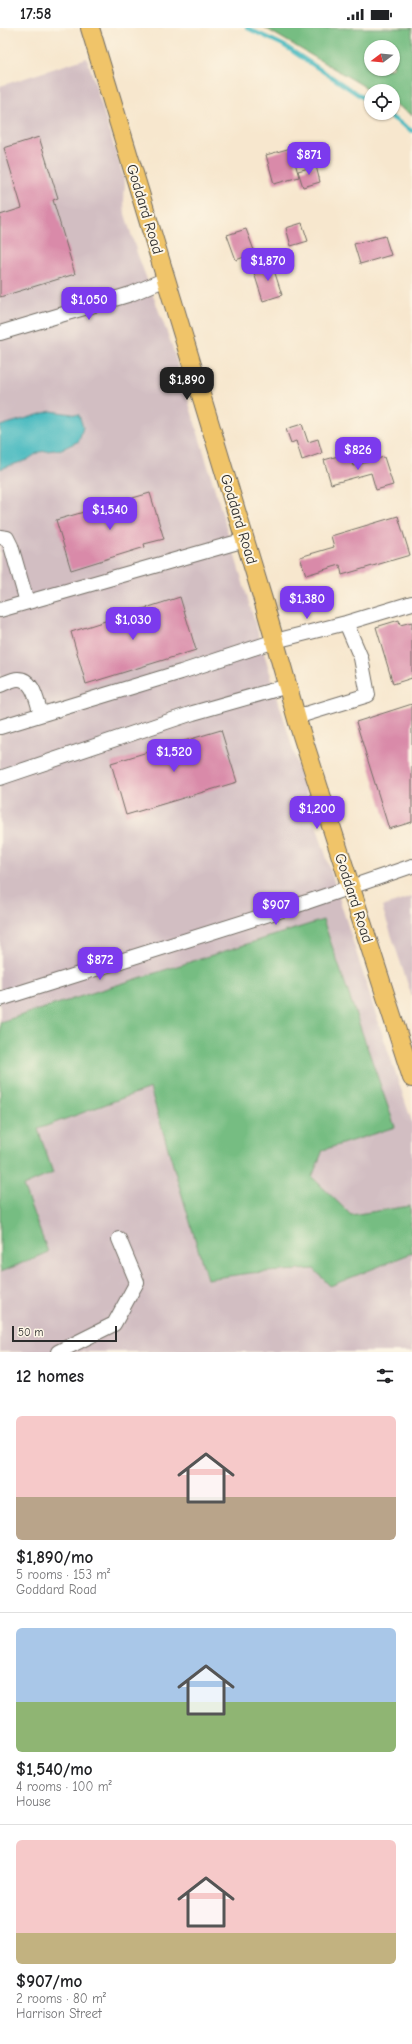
<!DOCTYPE html>
<html lang="en">
<head>
<meta charset="utf-8">
<style>
  body { margin:0; font-family:"Comic Neue",sans-serif; background:#f6f6f6; color:#202124; height:100vh; display:flex; flex-direction:column; font-size:15px; white-space:nowrap }
  * { box-sizing:border-box; margin:0 }
  p { font-size:13px; color:#757577 }
  .icon { flex:none; width:22px; height:22px; fill:none; stroke:currentColor; stroke-width:2; stroke-linecap:round; stroke-linejoin:round }
  .map { position:relative; height:1324px; overflow:hidden }
  .details { display:flex; flex-direction:column; background:#fff; flex:1 }
  .details>* { flex:none }
  .needle { width:26px; rotate:254deg }
  .buttons { position:absolute; left:364px; top:12px; display:grid; gap:8px }
  .buttons a { display:grid; place-items:center; width:36px; height:36px; border-radius:50%; background:#fff; box-shadow:0 1px 3px #0004; font-size:20px }
  .scale { position:absolute; left:12px; bottom:10px; width:105px; box-sizing:border-box; padding-left:4px; border:2px solid #2b2b2b; border-top:0; font-size:11px; line-height:14px; white-space:nowrap; color:#2b2b2b; -webkit-text-stroke:3px #fcf5e5; paint-order:stroke }
  .price { position:absolute; translate:-50% -34px; padding:0 9px; border-radius:8px; background:#7c3aed; color:#fff; font-size:13px; line-height:26px; filter:drop-shadow(0 1px 2px #0008) }
  .price::after { content:''; position:absolute; left:50%; top:24px; width:12px; height:9px; margin-left:-6px; background:inherit; clip-path:polygon(0 0,100% 0,50% 100%) }
  .price.selected { background:#222; color:#fff }
  ul { padding:0; list-style:none }
  li { display:grid; align-content:center; gap:8px; height:212px; padding:0 16px }
  li+li { border-top:1px solid #e0e0e0 }
  li span { display:grid; place-items:center; height:124px; border-radius:6px; color:#555 }
  li>.icon { margin-inline-start:auto }
  span .icon { width:72px; height:72px; fill:#fffc; stroke-width:1 }
  li b { font-size:17px }
  h2 { display:flex; justify-content:space-between; align-items:center; height:48px; padding:0 16px; font-size:17px }
  .status { display:flex; justify-content:space-between; align-items:center; height:28px; padding:0 20px; background:#fff; direction:ltr }
  .status svg { height:11px; fill:currentColor }
  .map>svg:first-child { display:block }
</style>
</head>
<body>
<div class="status"><b>17:58</b><svg viewBox="0 0 49 12"><path d="M0 12V9h3v3zM5 12V6h3v6zM10 12V3h3v9zM15 12V0h3v12zM26 1h20v11H26zM47 4h2v5h-2z"/></svg></div>
<div class="map">
<svg width="412" height="1324" viewBox="0 0 412 1324">
  <rect width="100%" height="100%" fill="#fcf5e5"/>
  <filter id="ink" filterUnits="userSpaceOnUse"><feTurbulence type="fractalNoise" baseFrequency=".025" numOctaves="2"/><feDisplacementMap in="SourceGraphic" scale="8" xChannelSelector="R" yChannelSelector="G"/><feConvolveMatrix kernelMatrix="1 2 1 2 8 2 1 2 1" color-interpolation-filters="sRGB"/></filter>
  <filter id="wash" filterUnits="userSpaceOnUse"><feTurbulence type="fractalNoise" baseFrequency=".012" numOctaves="4" result="noise"/><feDisplacementMap in="SourceGraphic" scale="16" xChannelSelector="R" yChannelSelector="G"/><feGaussianBlur stdDeviation="0.9" result="paint"/><feColorMatrix in="noise" values="0 0 0 0 0 0 0 0 0 0 0 0 0 0 0 0 0 1.4 0 .05"/><feComposite in="paint" operator="in"/></filter>
  <g filter="url(#wash)">
    <rect width="100%" height="100%" fill="#f7e7ce"/>
    <path fill="#d2bec2" d="M 87,30 L 125,154 L 124,173 L 125,186 L 137,225 L 171,315 L 304,758 L 375,984 L 412,1094 L 412,1324 L 0,1324 L 0,58 Z
      M 412,869 L 412,969 L 382,879 Z"/>
    <path fill="#76bd82" stroke="#507456" fill-rule="evenodd" d="M 265,0 L 412,0 L 412,87 L 393,75 L 393,63 L 372,63 ZM 371,19 L 393,19 L 393,41 L 371,41 Z
      M 323,892 L 395,1099 L 323,1122 L 312,1149 L 351,1187 L 410,1178 L 412,1225 L 330,1258 L 314,1241 L 250,1245 L 207,1251 L 150,1060 L 38,1101 L 53,1145 L 23,1158 L 48,1224 L 1,1244 L 0,1239 L 0,994 Z"/>
    <path fill="#4cbbc1" stroke="#3c7376" d="M 51,383 L 79,387 L 83,399 L 79,413 L 62,421 L 39,424 L 27,432 L 0,441 L 0,398 Z"/>
    <g fill="none" stroke-linecap="round" stroke-linejoin="round">
      <path stroke="#4cbbc1" stroke-width="4" d="M 247,0 L 283,17 L 371,75
        M 385,85 L 412,103"/>
    </g>
    <g id="blocks">
      <path fill="#d98aa9" d="M 39,109 L 58,170 L 53,172 L 75,246 L 0,269 L 0,187 L 22,180 L 4,120 Z
        M 291,120 L 299,149 L 274,156 L 266,127 Z
        M 316,138 L 320,154 L 303,159 L 298,143 Z
        M 302,195 L 308,213 L 291,218 L 286,200 Z
        M 246,201 L 255,225 L 236,232 L 227,207 Z
        M 385,208 L 391,227 L 360,236 L 354,216 Z
        M 272,236 L 282,267 L 263,273 L 253,242 Z
        M 302,396 L 308,414 L 318,411 L 322,425 L 302,432 L 296,413 L 291,415 L 286,401 Z
        M 349,425 L 353,438 L 384,429 L 393,457 L 376,462 L 371,445 L 331,456 L 324,432 Z
        M 150,465 L 164,511 L 144,516 L 145,519 L 71,542 L 56,492 Z
        M 398,488 L 410,527 L 342,547 L 340,537 L 306,547 L 300,529 L 334,519 L 331,508 Z
        M 180,569 L 196,622 L 86,656 L 71,604 Z
        M 399,592 L 400,597 L 412,594 L 412,650 L 393,656 L 376,599 Z
        M 412,676 L 412,794 L 389,801 L 356,694 Z
        M 221,702 L 237,754 L 126,787 L 111,735 Z"/>
    </g>
  </g>
  <g filter="url(#ink)">
    <use href="#blocks" fill-opacity="0" stroke="#726d64" stroke-width="1"/>
    <g fill="none" stroke-linecap="round" stroke-linejoin="round">
      <defs>
        <path id="minor" d="M 0,305 L 131,266 L 166,251
          M 0,509 L 7,510 L 11,518 L 27,574
          M 0,582 L 245,512
          M 0,657 C 5,655 13,651 18,651 C 34,651 37,675 41,686
          M 296,689 L 368,667 L 361,630 L 346,595
          M 0,699 L 181,644 L 275,613 L 346,595 L 412,575
          M 0,750 L 193,685 L 288,658
          M 0,971 L 307,874 L 412,838
          M 58,1324 L 114,1296 L 137,1254 L 119,1211"/>
        <path id="major" d="M 90,0 L 264,575 L 298,695 L 412,1050"/>
      </defs>
      <use href="#minor" stroke="#726d64" stroke-width="16"/>
      <use href="#major" stroke="#726d64" stroke-width="20"/>
      <use href="#minor" stroke="#fff" stroke-width="14"/>
      <use href="#major" stroke="#f0c469" stroke-width="18"/>
    </g>
  </g>
  <g text-anchor="middle" stroke-width="4" stroke-linejoin="round" paint-order="stroke">
    <g font-size="15" fill="#2b2b2b" stroke="#fcf5e5">
      <text transform="translate(145 181) rotate(73)" y="5">Goddard Road</text>
      <text transform="translate(239 491) rotate(73)" y="5">Goddard Road</text>
      <text transform="translate(354 870) rotate(72)" y="5">Goddard Road</text>
    </g>
  </g>
</svg>
<div class="buttons">
<a><svg class="needle" viewBox="-14 -14 28 28"><path d="M0-13l5 13h-10z" fill="#e53935"/><path d="M0 13l5-13h-10z" fill="#757577"/></svg></a>
<a><svg class="icon" aria-label="locate" viewBox="0 0 24 24"><circle cx="12" cy="12" r="6"/><path d="M12 2v4M12 18v4M2 12h4M18 12h4"/></svg></a>
</div>
<div class="scale">50 m</div>
<b class="price" style="left:309px;top:148px">$871</b>
<b class="price" style="left:268px;top:254px">$1,870</b>
<b class="price" style="left:89px;top:293px">$1,050</b>
<b class="price selected" style="left:187px;top:373px">$1,890</b>
<b class="price" style="left:358px;top:443px">$826</b>
<b class="price" style="left:110px;top:503px">$1,540</b>
<b class="price" style="left:307px;top:592px">$1,380</b>
<b class="price" style="left:133px;top:613px">$1,030</b>
<b class="price" style="left:174px;top:745px">$1,520</b>
<b class="price" style="left:317px;top:802px">$1,200</b>
<b class="price" style="left:276px;top:898px">$907</b>
<b class="price" style="left:100px;top:953px">$872</b>
</div>
<section class="details">
<h2>12 homes<svg class="icon" aria-label="filters" viewBox="0 0 24 24"><path d="M4 7h16M4 17h16"/><circle cx="9" cy="7" r="2"/><circle cx="15" cy="17" r="2"/></svg></h2>
<ul>
<li><span style="background:linear-gradient(#f6c9c9 65%,#b9a48a 0)"><svg class="icon" aria-label="home" viewBox="0 0 24 24"><path d="M3 11l9-7 9 7M6 9v11h12V9"/></svg></span><div><b>$1,890/mo</b><p>5 rooms · 153 m²</p><p>Goddard Road</p></div></li>
<li><span style="background:linear-gradient(#a9c7e8 60%,#8fb573 0)"><svg class="icon" aria-label="home" viewBox="0 0 24 24"><path d="M3 11l9-7 9 7M6 9v11h12V9"/></svg></span><div><b>$1,540/mo</b><p>4 rooms · 100 m²</p><p>House</p></div></li>
<li><span style="background:linear-gradient(#f6c9c9 75%,#c2b280 0)"><svg class="icon" aria-label="home" viewBox="0 0 24 24"><path d="M3 11l9-7 9 7M6 9v11h12V9"/></svg></span><div><b>$907/mo</b><p>2 rooms · 80 m²</p><p>Harrison Street</p></div></li>
</ul>
</section>
</body>
</html>
